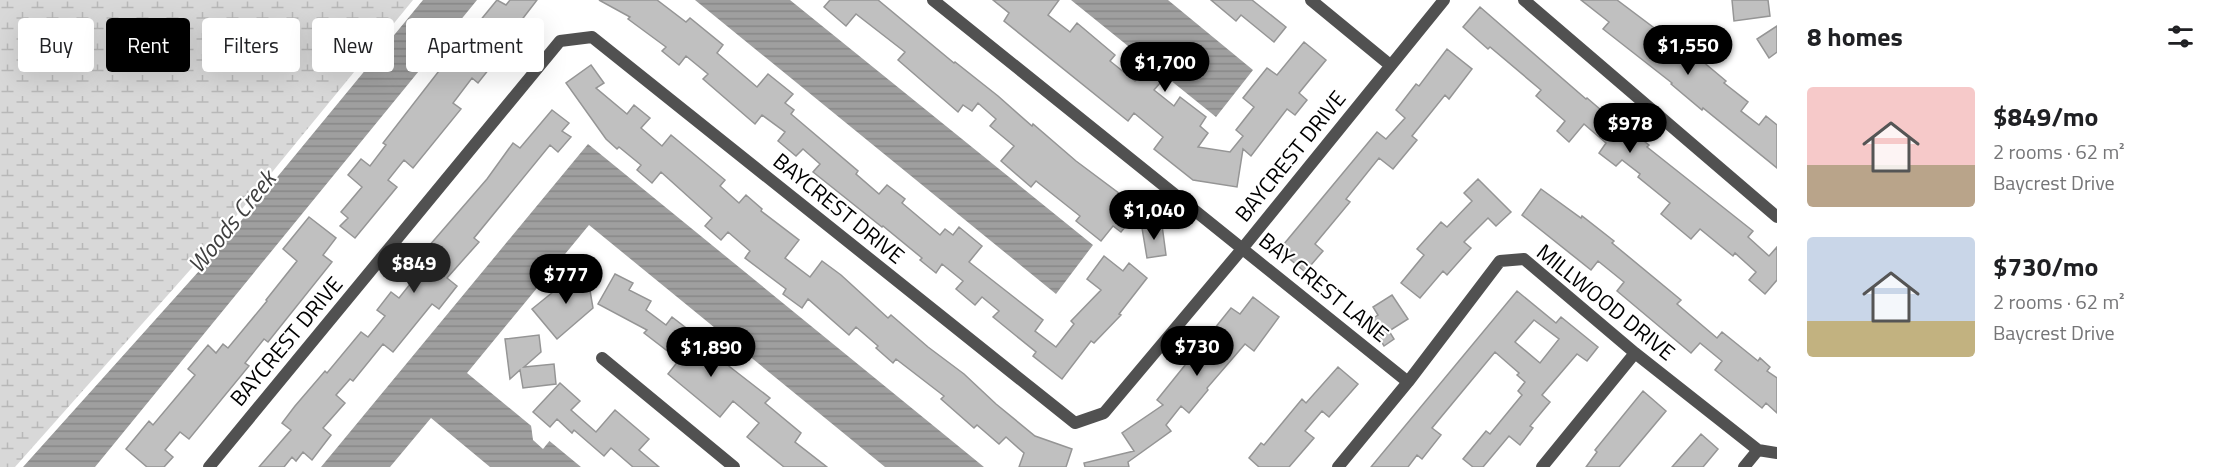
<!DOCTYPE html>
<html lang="en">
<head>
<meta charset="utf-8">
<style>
  body { margin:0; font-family:"Titillium Web",sans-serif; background:#f2f2f2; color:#202124; height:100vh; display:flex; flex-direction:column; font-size:22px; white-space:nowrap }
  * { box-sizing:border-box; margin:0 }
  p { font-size:20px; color:#757577 }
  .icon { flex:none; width:33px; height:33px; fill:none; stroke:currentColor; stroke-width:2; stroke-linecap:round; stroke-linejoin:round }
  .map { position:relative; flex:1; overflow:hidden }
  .sheet { display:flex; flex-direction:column; background:#fff; width:450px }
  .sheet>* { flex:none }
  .guide { position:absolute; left:18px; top:18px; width:570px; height:54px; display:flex; gap:12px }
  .price { position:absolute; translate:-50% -51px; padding:0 14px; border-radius:21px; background:#000; color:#fff; font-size:20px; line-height:39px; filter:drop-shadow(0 2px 3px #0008) }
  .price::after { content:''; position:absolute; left:50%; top:36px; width:18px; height:14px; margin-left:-9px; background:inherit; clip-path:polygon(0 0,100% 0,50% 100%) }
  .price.selected { background:#222; color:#fff }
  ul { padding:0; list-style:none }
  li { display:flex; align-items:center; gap:18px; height:150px; padding:0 30px }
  li span { display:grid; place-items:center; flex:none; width:168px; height:120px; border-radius:6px; color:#555 }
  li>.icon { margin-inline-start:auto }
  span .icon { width:72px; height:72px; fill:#fffc; stroke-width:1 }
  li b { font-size:26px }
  h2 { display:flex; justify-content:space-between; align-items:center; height:72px; padding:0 30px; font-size:26px }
  .chip { padding:0 21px; border-radius:6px; background:#fff; box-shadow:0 6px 24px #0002; font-size:21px; line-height:54px }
  .chip.selected { background:#000; color:#fff }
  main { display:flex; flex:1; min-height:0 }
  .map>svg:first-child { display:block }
</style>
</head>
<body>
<main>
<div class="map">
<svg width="1777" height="467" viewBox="0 0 1777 467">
  <defs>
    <pattern id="wetland-marsh" width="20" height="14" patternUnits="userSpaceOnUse" patternTransform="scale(1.5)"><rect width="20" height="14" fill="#d8d8d8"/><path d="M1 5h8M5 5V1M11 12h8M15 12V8" fill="none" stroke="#b8b8b8"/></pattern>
    <pattern id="water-rules" width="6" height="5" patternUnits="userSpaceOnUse" patternTransform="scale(1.5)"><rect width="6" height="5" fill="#9f9f9f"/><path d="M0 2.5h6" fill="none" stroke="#878787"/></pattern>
  </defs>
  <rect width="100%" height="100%" fill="#fff"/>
  <path fill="url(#wetland-marsh)" d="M 0,0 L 413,0 L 214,243 L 15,467 L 0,467 Z"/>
  <path fill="url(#water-rules)" d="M 423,0 L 477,0 L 95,467 L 23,467 L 208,261 Z
    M 695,0 L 790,0 L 1093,245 L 1056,294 Z
    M 1071,0 L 1168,0 L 1253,70 L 1216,117 Z
    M 588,144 L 984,467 L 885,467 L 589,225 L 467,373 L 581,467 L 490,467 L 431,418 L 390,467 L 321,467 Z"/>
  <path fill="#fff" d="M 531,425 L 534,425 L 551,439 L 543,449 L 533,440 Z"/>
  <path fill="#c0c0c0" stroke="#959595" stroke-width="1.5" fill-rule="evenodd" d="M 497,0 L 506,5 L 510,0 L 537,0 L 517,26 L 525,33 L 496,67 L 493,64 L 478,83 L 472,78 L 453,103 L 461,109 L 413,168 L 404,160 L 388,180 L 397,187 L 355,238 L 340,226 L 348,218 L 341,212 L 362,187 L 348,175 L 361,159 L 370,166 L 386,145 L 383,143 L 442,67 L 445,69 L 482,25 L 479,22 Z
    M 599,0 L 657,0 L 686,22 L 690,18 L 723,45 L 717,53 L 757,87 L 768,74 L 793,94 L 785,103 L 794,110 L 791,114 L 858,171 L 856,174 L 879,194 L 887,185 L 905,199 L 902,203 L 940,235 L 945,229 L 953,235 L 959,227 L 982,246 L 969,262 L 1043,320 L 1035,331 L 1056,347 L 1074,324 L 1071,321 L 1101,290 L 1087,279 L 1104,256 L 1123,271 L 1129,263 L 1147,278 L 1119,314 L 1121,315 L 1094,343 L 1091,341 L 1062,379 L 1033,356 L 1036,352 L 993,317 L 999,311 L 982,297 L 975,305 L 956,289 L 963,281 L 942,264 L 936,273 L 920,260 L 922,258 L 883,226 L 882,227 L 813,172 L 820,164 L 803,149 L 796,156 L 778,141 L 785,132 L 762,115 L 755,124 L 703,79 L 708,74 L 686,56 L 679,65 L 662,51 L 666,47 L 628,19 L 630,17 Z
    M 830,0 L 878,0 L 954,63 L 955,62 L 998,96 L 1032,126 L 1033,124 L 1076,161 L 1140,209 L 1121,232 L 1113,226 L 1101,241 L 1076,221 L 1080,216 L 1036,181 L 1031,187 L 1001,161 L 1014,146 L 990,126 L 996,119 L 978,103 L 972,111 L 963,105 L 958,112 L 898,60 L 905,52 L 856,14 L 846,26 L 824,7 Z
    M 993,0 L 1059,0 L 1048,15 L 1070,32 L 1077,23 L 1115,55 L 1110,61 L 1135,81 L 1146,69 L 1161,82 L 1154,90 L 1174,106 L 1180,97 L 1206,117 L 1200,126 L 1208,133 L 1198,147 L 1230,152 L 1243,136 L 1236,130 L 1254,107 L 1243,98 L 1267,68 L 1277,75 L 1304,42 L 1326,60 L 1299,93 L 1307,100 L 1295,115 L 1287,109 L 1251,156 L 1243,149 L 1237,187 L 1193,180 L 1154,149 L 1163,137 L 1134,113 L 1128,121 L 1004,21 L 1009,13 Z
    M 1211,0 L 1252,0 L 1286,27 L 1274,42 L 1241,15 L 1236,21 Z
    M 1581,0 L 1617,0 L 1693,57 L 1695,55 L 1726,81 L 1724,83 L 1748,102 L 1741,111 L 1759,125 L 1766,116 L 1777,125 L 1777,168 L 1703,108 L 1702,110 L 1671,84 L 1672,83 L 1603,29 L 1609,22 Z
    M 1732,0 L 1768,0 L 1770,16 L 1734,21 Z
    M 1480,7 L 1586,99 L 1587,98 L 1608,116 L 1604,121 L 1634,145 L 1640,138 L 1649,145 L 1647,147 L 1753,231 L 1748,237 L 1769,256 L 1777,247 L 1777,280 L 1765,294 L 1749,280 L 1756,272 L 1735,253 L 1733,256 L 1700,229 L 1691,239 L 1661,214 L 1670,203 L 1638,177 L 1640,174 L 1622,160 L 1616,166 L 1599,153 L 1606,143 L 1584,124 L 1569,142 L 1557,131 L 1565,121 L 1536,96 L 1541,90 L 1490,47 L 1488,49 L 1463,27 Z
    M 1777,26 L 1777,52 L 1769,58 L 1757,39 Z
    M 1447,49 L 1472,69 L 1449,99 L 1445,95 L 1412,136 L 1417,140 L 1393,169 L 1379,158 L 1346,199 L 1350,202 L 1315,244 L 1323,251 L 1305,272 L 1279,250 L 1377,132 L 1386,139 L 1405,118 L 1396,110 L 1416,84 L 1419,86 Z
    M 591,65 L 604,83 L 596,88 L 627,114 L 634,105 L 650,118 L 641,128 L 662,146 L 671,135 L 725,180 L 720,186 L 739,203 L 746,195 L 762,209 L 761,211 L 799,240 L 785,258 L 810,277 L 822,261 L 841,275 L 888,318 L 891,315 L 928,347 L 964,374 L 996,404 L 1035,436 L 1072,449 L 1066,467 L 1019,467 L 1024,453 L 1006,437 L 999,444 L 977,425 L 974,428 L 941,399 L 944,396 L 896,359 L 893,363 L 876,348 L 878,346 L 856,327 L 849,335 L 808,299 L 802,308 L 783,294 L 786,289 L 745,258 L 750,251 L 728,232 L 721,240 L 705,226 L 712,218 L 661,172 L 652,183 L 637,170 L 641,165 L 619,147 L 617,149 L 606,139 L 566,83 Z
    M 552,110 L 569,123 L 562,131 L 571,137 L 558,152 L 550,145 L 474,238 L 479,242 L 447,278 L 457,286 L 439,309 L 432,304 L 393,352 L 383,344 L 353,381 L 350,379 L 336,395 L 345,403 L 323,428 L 331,435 L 312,460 L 303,452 L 296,461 L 292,457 L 284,467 L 259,467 L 291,430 L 282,423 L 295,406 L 325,371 L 327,373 L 361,332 L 368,337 L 385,316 L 377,310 L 391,292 L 399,298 L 415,278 L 407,272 L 422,254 L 487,179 L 513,143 L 520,148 Z
    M 1478,179 L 1511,212 L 1496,226 L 1488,218 L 1464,242 L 1471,248 L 1447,275 L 1443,271 L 1420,298 L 1401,283 L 1424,255 L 1417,249 L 1441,222 L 1447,227 L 1472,201 L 1464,193 Z
    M 1541,189 L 1581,218 L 1582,216 L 1614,241 L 1612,243 L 1681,300 L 1677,304 L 1717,338 L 1722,332 L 1758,361 L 1760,358 L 1770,367 L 1767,371 L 1777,378 L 1777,413 L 1766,403 L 1762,408 L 1715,370 L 1722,361 L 1700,343 L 1691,353 L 1617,291 L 1624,282 L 1598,261 L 1591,270 L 1522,215 Z
    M 309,217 L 336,238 L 323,255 L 332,262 L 268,342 L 264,339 L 245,363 L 249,366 L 189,439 L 180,432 L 165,450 L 173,457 L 164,467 L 147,467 L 126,449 L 149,421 L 153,425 L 195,375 L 188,369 L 208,345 L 216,353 L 223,344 L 228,348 L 267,301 L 266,300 L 297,261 L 283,249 Z
    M 1162,225 L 1166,255 L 1147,258 L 1142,228 Z
    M 587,273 L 593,308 L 557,339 L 532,309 L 574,275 Z
    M 615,274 L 633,283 L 629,290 L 651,301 L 646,310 L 666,325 L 672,317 L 690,331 L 689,333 L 704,346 L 697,355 L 714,369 L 721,360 L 770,398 L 765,403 L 801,433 L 795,442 L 827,467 L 784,467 L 747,437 L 759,423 L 733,401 L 720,417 L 668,374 L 679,360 L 644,333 L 647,330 L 598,304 Z
    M 1517,291 L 1556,323 L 1561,317 L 1598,347 L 1587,361 L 1577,354 L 1542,395 L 1550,402 L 1530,426 L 1533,428 L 1520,445 L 1509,436 L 1483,467 L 1473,467 L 1463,459 L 1486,431 L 1490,434 L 1522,395 L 1518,391 L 1525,382 L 1517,375 L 1519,373 L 1495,352 L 1432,428 L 1441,435 L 1422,459 L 1417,455 L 1408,467 L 1371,467 ZM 1534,320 L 1559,339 L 1540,363 L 1515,342 Z
    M 1392,295 L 1408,319 L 1389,331 L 1394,339 L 1384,346 L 1369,321 L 1378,315 L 1373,307 Z
    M 1253,297 L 1279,317 L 1254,351 L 1245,344 L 1207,388 L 1208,390 L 1189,413 L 1181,406 L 1166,425 L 1171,431 L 1128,462 L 1129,467 L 1085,467 L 1084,463 L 1134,451 L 1122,433 L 1163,405 L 1157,400 L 1231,308 L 1240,314 Z
    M 539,335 L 541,352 L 524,367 L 554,364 L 556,384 L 523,388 L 520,370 L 510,379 L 505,339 Z
    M 1338,367 L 1358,384 L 1329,417 L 1322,411 L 1305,431 L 1314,438 L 1289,467 L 1259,467 L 1249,458 L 1261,443 L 1264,445 L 1302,399 L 1306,403 Z
    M 560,383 L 580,401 L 571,410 L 596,432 L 615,410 L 649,439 L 639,450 L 659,467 L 633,467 L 611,448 L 604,456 L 574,430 L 572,433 L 557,419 L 550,427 L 533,412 Z
    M 1643,391 L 1666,411 L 1619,467 L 1586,467 L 1597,452 L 1595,450 Z
    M 1701,434 L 1718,449 L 1703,467 L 1672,467 Z"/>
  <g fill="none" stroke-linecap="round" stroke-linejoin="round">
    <path stroke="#515151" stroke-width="12" d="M 933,0 L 1408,382
      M 1311,0 L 1390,65
      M 1524,0 L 1777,217
      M 602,358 L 734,467
      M 209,467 L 560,41 L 592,37 L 1075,423 L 1104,413 L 1242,249 L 1444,0
      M 1338,467 L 1408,382 L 1500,261 L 1524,259 L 1635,353 L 1758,450 L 1777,453
      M 1542,467 L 1635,353
      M 1744,467 L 1758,450"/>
  </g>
  <g text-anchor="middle" stroke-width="4.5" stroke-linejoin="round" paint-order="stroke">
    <g font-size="22" fill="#000" stroke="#fff">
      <text transform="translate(1290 156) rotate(-51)" y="8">BAYCREST DRIVE</text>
      <text transform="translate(839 208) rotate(39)" y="8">BAYCREST DRIVE</text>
      <text transform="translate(1324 287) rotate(39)" y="8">BAY CREST LANE</text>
      <text transform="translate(1606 302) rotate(39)" y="8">MILLWOOD DRIVE</text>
      <text transform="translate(286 341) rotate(-50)" y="8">BAYCREST DRIVE</text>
    </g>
    <g font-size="24" font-style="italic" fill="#404040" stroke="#fff">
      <text transform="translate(232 222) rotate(-51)" y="8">Woods Creek</text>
    </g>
  </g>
</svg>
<b class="price" style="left:1688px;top:76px">$1,550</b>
<b class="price" style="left:1165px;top:93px">$1,700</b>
<b class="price" style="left:1630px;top:154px">$978</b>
<b class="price" style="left:1154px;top:241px">$1,040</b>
<b class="price selected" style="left:414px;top:294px">$849</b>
<b class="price" style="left:566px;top:305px">$777</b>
<b class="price" style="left:1197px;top:377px">$730</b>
<b class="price" style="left:711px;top:378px">$1,890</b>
<div class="guide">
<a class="chip">Buy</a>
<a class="chip selected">Rent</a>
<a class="chip">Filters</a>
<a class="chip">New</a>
<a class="chip">Apartment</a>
</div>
</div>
<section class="sheet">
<h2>8 homes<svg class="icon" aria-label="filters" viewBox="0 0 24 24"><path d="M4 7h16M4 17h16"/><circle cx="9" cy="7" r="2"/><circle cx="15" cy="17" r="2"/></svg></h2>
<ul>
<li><span style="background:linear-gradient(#f6c9c9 65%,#b9a48a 0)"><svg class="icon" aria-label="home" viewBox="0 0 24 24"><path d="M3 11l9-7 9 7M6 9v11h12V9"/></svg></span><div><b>$849/mo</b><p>2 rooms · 62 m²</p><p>Baycrest Drive</p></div></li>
<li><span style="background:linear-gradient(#c9d6e8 70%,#c2b280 0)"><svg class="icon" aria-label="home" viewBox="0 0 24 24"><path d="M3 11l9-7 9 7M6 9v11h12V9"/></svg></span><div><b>$730/mo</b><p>2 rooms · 62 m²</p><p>Baycrest Drive</p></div></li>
</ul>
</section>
</main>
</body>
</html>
